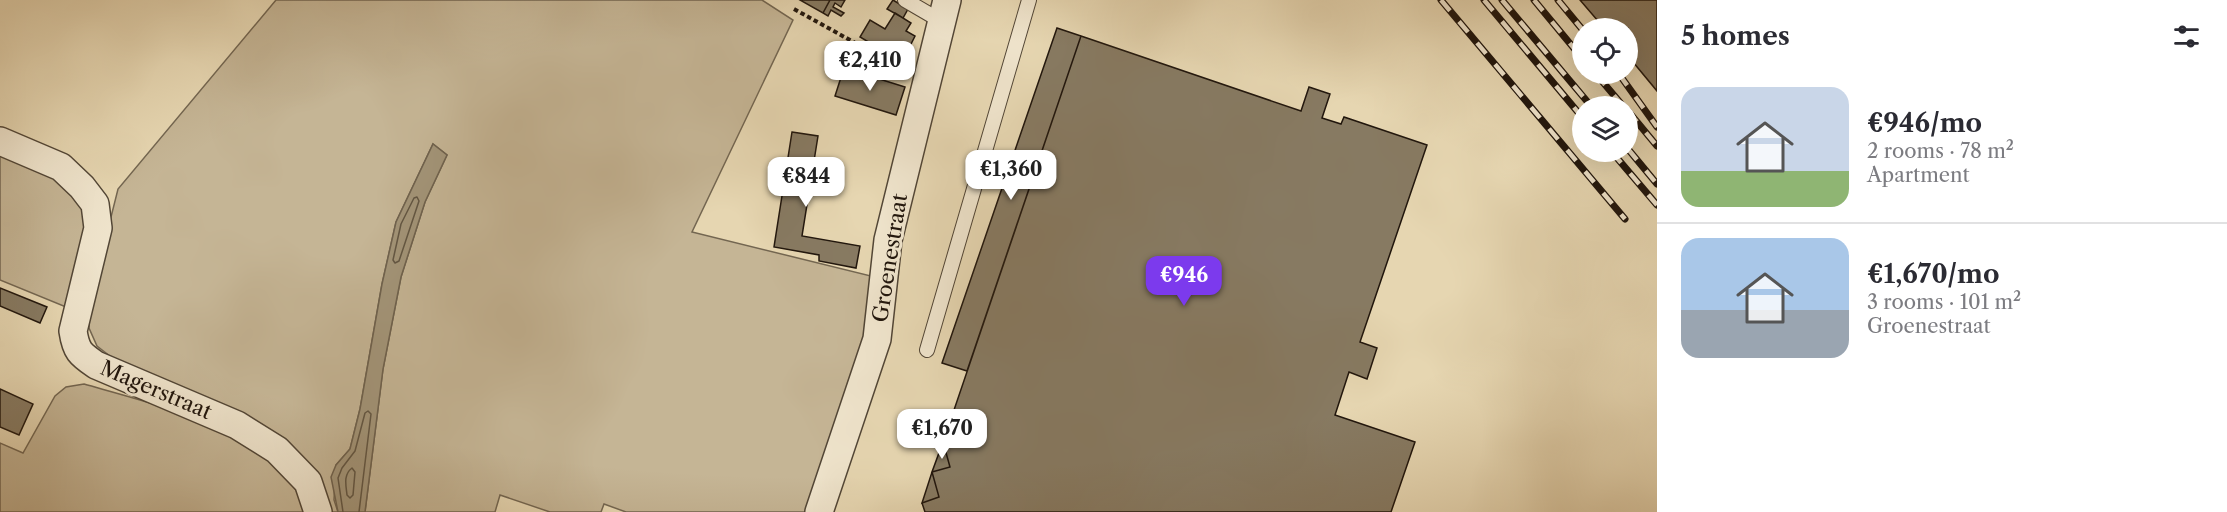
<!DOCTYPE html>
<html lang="en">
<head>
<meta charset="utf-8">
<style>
  body { margin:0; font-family:"Libre Caslon Text",serif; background:#f2f2f3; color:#2b2b33; height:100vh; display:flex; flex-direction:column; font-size:22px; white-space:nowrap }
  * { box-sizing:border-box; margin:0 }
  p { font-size:20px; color:#7c7c81 }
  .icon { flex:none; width:33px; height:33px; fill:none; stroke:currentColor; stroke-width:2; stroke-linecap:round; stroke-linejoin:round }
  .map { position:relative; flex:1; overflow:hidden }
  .panel { display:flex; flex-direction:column; background:#fff; width:570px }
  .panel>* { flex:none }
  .tools { position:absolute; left:1572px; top:18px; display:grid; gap:12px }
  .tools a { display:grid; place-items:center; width:66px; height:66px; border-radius:50%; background:#fff; box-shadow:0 6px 24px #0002; font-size:30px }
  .price { position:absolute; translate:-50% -51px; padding:0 14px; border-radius:12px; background:#fff; color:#222; font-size:20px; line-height:39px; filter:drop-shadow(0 2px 3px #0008) }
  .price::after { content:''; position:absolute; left:50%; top:36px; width:18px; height:14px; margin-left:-9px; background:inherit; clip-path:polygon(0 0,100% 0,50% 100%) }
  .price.selected { background:#7c3aed; color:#fff }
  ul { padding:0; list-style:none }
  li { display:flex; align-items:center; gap:18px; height:150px; padding:0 24px }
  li+li { border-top:2px solid #e1e1e2 }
  li span { display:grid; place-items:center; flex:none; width:168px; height:120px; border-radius:18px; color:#555 }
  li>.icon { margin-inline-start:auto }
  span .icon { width:72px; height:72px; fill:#fffc; stroke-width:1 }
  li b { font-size:26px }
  h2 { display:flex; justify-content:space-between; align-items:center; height:72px; padding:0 24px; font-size:26px }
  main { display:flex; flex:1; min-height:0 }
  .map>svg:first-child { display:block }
</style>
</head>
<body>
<main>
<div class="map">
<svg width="1657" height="512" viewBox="0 0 1657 512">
  <rect width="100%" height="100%" fill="#e6d6b1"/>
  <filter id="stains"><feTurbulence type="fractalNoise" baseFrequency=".00333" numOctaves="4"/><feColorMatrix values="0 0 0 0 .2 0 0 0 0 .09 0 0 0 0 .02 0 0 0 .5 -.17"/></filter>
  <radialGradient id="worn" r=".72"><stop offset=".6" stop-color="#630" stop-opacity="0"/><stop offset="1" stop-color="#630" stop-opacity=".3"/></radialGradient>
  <path fill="#c5b595" stroke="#736651" stroke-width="1.5" d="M 276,0 L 762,0 L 793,20 L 692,232 L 871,276 L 871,321 L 810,512 L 626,512 L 604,504 L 601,512 L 550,512 L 500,495 L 495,512 L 365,512 L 383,369 L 401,277 L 425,202 L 447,155 L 433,144 L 396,222 L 382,284 L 360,409 L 350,449 L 336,465 L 334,500 L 338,512 L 325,512 L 320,488 L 115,360 L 97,346 L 89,328 L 90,301 L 118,189 Z
    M 0,151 L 53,175 L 80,201 L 85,222 L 82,251 L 66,307 L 0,280 Z
    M 84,384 C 154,404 282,433 306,512 L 0,512 L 0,443 L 23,453 L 55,396 L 66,387 Z"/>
  <path fill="#a39579" stroke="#6f624e" stroke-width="1.5" d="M 433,144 L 447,155 L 425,202 L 401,277 L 383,369 L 365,512 L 338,512 L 331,477 L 336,465 L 350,449 L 360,409 L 382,284 L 396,222 Z"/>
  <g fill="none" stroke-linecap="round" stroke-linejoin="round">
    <path stroke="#625643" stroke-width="1.5" d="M 417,197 L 419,201 L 399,261 L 395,263 L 393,260 L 401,224 L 414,198 Z
      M 352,468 L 355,472 L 353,495 L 350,498 L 347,495 C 346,485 343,475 352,468 Z
      M 343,512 L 338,478 L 342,468 L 355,451 L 365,413 L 368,411 L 371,414 L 359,512"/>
  </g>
  <path fill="#877a62" stroke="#21160d" stroke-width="1.5" d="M 800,0 L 830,0 L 823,13 Z
    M 830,0 L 845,0 L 841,7 L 835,3 L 833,7 L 844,13 L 841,16 L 831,10 L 828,16 L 823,13 Z
    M 893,0 L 908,9 L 903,18 L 887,9 Z
    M 1580,0 L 1657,0 L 1657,91 L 1628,56 L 1628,28 L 1604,28 Z
    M 895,13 L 911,23 L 906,31 L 915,36 L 902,62 L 860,37 L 870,20 L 885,29 Z
    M 1057,28 L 1081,36 L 967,371 L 942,363 Z
    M 1081,36 L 1301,111 L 1309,87 L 1330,94 L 1322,118 L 1341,124 L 1344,117 L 1427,145 L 1360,342 L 1377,348 L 1367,379 L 1349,372 L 1335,415 L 1415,442 L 1391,512 L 925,512 L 922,503 L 939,497 L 932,472 L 950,467 L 943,442 L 960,437 L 953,413 Z
    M 844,68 L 905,87 L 896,115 L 835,96 Z
    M 792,132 L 818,136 L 802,236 L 860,246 L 856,268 L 819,261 L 819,255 L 774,247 Z
    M 0,288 L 47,307 L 40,323 L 0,306 Z
    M 0,389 L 33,404 L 19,435 L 0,427 Z
    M 953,413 L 960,437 L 943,442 Z
    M 943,442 L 950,467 L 932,472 Z
    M 932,472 L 939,497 L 922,503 Z"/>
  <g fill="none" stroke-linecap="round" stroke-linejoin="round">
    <defs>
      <path id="service" d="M 905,0 L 941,21
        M 927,350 L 1029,0"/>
      <path id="minor" d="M 0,141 L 61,167 L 82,187 L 95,204 L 98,228 L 73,331 C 76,351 80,354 96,365 L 237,425 L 277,450 L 308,482 L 318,512
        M 819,512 L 877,339 L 888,240 L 947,0"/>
    </defs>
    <use href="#service" stroke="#524636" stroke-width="16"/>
    <use href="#minor" stroke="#524636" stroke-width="30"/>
    <path stroke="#21160d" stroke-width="4" stroke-dasharray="4.5 3" stroke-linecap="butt" d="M 794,9 L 904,70"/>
    <use href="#service" stroke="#efe4cc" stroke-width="14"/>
    <use href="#minor" stroke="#efe4cc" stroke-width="27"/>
    <defs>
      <path id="rail" d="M 1441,0 L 1625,219
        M 1484,0 L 1582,117
        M 1502,0 L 1591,106
        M 1534,0 L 1582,58
        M 1558,0 L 1582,29
        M 1596,74 L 1623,106
        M 1619,74 L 1657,127
        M 1628,111 L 1657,146
        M 1628,149 L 1657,184
        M 1612,152 L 1657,205"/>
    </defs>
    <use href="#rail" stroke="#21160d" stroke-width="7"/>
    <use href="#rail" stroke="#efe4cc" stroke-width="4.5" stroke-dasharray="14" stroke-linecap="butt"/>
  </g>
  <g text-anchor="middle" stroke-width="6" stroke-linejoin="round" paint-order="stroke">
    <g font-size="21" fill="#21160d" stroke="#efe4cc">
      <text transform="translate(890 258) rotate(-81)" y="7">Groenestraat</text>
      <text transform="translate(156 390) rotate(23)" y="7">Magerstraat</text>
    </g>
  </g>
  <rect width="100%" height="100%" filter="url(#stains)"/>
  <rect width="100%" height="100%" fill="url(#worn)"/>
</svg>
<div class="tools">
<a><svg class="icon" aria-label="locate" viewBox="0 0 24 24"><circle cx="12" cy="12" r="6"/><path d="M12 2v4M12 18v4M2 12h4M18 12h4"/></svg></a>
<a><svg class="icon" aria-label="layers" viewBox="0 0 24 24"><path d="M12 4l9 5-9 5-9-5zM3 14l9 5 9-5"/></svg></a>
</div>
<b class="price" style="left:870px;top:92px">€2,410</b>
<b class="price" style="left:1011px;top:201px">€1,360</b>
<b class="price" style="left:806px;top:208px">€844</b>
<b class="price selected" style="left:1184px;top:307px">€946</b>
<b class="price" style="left:942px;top:460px">€1,670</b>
</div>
<section class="panel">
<h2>5 homes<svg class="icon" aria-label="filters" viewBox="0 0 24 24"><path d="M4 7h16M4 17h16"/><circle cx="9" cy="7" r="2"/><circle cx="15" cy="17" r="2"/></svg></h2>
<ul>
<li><span style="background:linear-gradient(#c9d6e8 70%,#8fb573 0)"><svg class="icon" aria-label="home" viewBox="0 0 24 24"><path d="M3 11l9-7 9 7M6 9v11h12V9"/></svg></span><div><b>€946/mo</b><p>2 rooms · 78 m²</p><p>Apartment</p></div></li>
<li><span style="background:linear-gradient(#a9c7e8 60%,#9aa5b1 0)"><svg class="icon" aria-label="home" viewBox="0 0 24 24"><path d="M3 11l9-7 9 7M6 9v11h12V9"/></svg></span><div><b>€1,670/mo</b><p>3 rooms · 101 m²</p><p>Groenestraat</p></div></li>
</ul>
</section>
</main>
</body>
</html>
